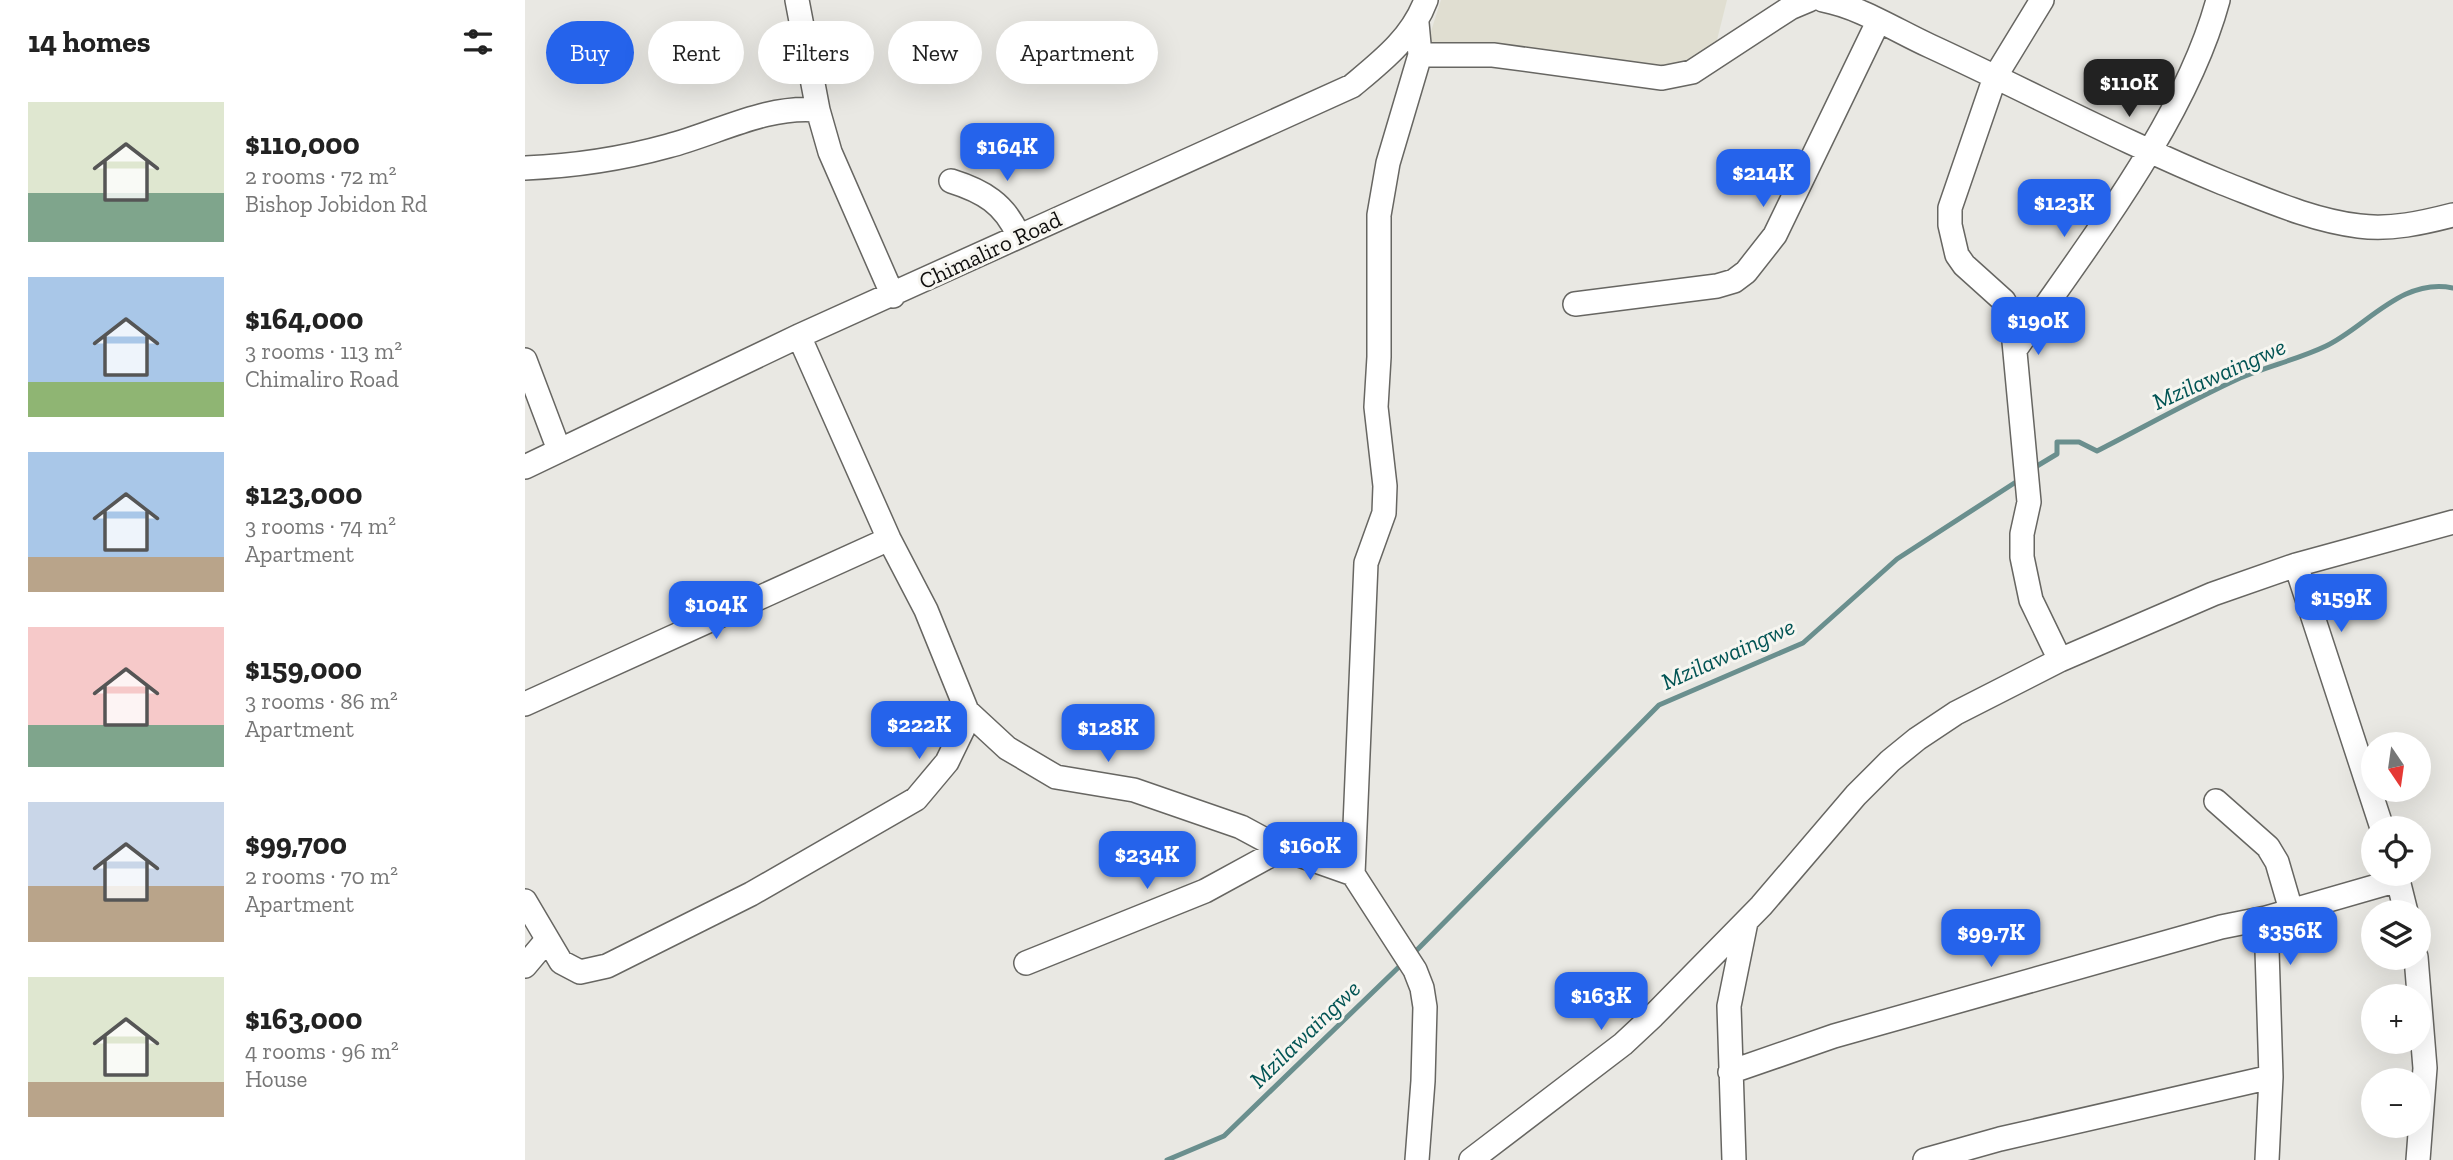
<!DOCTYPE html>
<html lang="en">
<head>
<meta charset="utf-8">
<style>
  body { margin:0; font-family:"Zilla Slab",serif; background:#f2f2f2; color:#222; height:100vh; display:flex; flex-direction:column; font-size:26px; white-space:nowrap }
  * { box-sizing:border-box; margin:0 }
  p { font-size:23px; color:#767676 }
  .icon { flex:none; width:38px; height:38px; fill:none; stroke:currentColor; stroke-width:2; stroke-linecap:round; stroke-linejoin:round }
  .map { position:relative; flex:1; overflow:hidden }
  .drawer { display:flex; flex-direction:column; background:#fff; width:525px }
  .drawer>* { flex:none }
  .top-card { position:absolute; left:21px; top:21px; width:665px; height:63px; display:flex; gap:14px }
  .needle { width:46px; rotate:167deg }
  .controls { position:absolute; left:1836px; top:732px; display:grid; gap:14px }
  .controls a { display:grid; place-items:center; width:70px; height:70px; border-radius:50%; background:#fff; box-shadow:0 7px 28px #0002; font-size:35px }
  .price { position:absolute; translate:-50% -60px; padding:0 16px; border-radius:14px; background:#2563eb; color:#fff; font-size:23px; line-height:46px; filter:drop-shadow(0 2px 4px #0008) }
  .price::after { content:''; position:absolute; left:50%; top:42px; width:21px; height:16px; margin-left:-10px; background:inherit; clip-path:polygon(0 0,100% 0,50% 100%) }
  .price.active { background:#222; color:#fff }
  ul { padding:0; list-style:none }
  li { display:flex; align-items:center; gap:21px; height:175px; padding:0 28px }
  li span { display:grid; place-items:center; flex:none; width:196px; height:140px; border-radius:0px; color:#555 }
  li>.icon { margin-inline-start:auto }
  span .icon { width:84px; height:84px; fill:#fffc; stroke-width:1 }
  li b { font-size:30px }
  h2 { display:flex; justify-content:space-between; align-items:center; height:84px; padding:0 28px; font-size:30px }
  .chip { padding:0 24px; border-radius:32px; background:#fff; box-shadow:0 7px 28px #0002; font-size:24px; line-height:63px }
  .chip.active { background:#2563eb; color:#fff }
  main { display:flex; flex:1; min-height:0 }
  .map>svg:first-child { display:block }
</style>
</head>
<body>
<main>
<section class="drawer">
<h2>14 homes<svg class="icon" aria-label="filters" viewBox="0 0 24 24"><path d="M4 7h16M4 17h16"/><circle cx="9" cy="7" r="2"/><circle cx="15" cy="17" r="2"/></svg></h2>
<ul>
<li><span style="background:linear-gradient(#dfe7d0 65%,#7fa58c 0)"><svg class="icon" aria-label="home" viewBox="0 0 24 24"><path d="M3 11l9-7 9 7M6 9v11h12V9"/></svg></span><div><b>$110,000</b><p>2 rooms · 72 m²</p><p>Bishop Jobidon Rd</p></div></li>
<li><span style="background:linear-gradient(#a9c7e8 75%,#8fb573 0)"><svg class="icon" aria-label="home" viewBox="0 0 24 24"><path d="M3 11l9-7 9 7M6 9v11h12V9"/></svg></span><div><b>$164,000</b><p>3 rooms · 113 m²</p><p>Chimaliro Road</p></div></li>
<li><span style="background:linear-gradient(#a9c7e8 75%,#b9a48a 0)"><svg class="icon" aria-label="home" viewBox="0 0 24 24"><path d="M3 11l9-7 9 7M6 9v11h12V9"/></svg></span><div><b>$123,000</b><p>3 rooms · 74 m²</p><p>Apartment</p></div></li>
<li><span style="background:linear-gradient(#f6c9c9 70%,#7fa58c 0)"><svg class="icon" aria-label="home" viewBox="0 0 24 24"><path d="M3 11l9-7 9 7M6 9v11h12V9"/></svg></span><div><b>$159,000</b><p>3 rooms · 86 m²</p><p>Apartment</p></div></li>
<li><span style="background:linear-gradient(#c9d6e8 60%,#b9a48a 0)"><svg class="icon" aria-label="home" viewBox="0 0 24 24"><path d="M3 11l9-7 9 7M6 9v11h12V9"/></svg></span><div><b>$99,700</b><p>2 rooms · 70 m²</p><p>Apartment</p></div></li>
<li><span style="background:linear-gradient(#dfe7d0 75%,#b9a48a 0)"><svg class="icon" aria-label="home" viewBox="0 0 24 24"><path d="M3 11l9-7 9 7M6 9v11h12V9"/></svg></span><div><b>$163,000</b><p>4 rooms · 96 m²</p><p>House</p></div></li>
</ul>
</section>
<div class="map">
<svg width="1928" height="1160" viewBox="0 0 1928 1160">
  <rect width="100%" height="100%" fill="#e9e8e3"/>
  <path fill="#e0ded1" d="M 916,0 L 1202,0 L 1188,56 L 1132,76 L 901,47 Z"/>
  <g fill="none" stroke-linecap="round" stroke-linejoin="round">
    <path stroke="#6a8f8e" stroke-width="5" d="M 1507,469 L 1532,454 L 1532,442 L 1554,442 L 1572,451 C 1619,427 1667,400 1715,378 C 1743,366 1774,359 1801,346 C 1841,327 1877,277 1928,288
      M 886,956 L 1134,705 L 1278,643 L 1372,559 L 1494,480
      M 642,1160 L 699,1136 L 879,962"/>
    <defs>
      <path id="minor" d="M 272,0 L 293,110 L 305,152 L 368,296
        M 1298,0 C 1335,7 1372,31 1405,46 C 1503,91 1598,142 1698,183 C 1742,200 1786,220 1834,226 C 1866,230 1897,223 1928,215
        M 1517,0 L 1470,77 L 1425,208 L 1425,225 L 1432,255 L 1439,265 L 1479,301 L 1487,320 L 1504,502 L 1497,534 L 1497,557 L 1506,600 L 1535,660
        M 895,55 L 968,55 L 1137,78 L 1167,72 L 1265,8 L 1284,0
        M 0,168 C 48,166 96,159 143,146 C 193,133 241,105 293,110
        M 426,181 C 458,191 480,204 493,235
        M 1050,304 L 1192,286 L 1209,281 L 1221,272 L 1250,235 L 1353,22
        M 1490,350 C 1561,246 1660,122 1693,0
        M 0,360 L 34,450
        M 0,467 L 274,336 L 827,86 C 857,61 887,38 901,0
        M 0,704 L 364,539
        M 442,711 L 482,748 L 531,777 L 609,790 L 716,827 L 757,849 L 828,874
        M 1691,801 L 1743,847 L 1752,862 L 1766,910
        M 1857,828 L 1771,565 L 1928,522
        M 1873,880 L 1881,912
        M 0,901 L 36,962 L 55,972 L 82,966 L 226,894 L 391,799 L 422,762 L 438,729 L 442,711 L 401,610 L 364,539 L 274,336
        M 1891,957 L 1900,1068 L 1893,1160
        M 501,963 L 680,891 L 757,849
        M 0,966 L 21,941
        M 1205,1072 L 1309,1036 L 1696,927 L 1741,918
        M 892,1160 L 898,1081 L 900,1007 L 897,988 L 890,970 L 828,874 L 841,563 L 859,513 L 860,486 L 851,407 L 854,357 L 854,215 L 863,163 L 895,55 L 892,23
        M 946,1160 L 1098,1044 L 1128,1016 L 1236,906 L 1331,795 L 1365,761 L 1392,739 L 1431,713 L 1535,660 L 1688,594 L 1771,565
        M 1209,1160 L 1204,1006 L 1221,922
        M 1400,1160 L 1475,1139 L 1746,1077
        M 1742,1160 L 1746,1077 L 1741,918 L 1873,880 L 1871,873"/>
    </defs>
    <use href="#minor" stroke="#676662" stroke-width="26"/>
    <use href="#minor" stroke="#fff" stroke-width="23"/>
  </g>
  <g text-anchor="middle" stroke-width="6" stroke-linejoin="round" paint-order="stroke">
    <g font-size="23" fill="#0f0e0d" stroke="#f6f5f0">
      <text transform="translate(465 250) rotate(-25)" y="8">Chimaliro Road</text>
    </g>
    <g font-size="24" font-style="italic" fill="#025454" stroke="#f6f5f0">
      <text transform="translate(1694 374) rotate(-24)" y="8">Mzilawaingwe</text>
      <text transform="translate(1203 654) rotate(-24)" y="8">Mzilawaingwe</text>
      <text transform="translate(780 1034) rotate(-44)" y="8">Mzilawaingwe</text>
    </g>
  </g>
</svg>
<div class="controls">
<a><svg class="needle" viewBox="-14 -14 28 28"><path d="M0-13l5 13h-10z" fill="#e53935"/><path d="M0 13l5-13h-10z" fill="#767676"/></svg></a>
<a><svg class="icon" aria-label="locate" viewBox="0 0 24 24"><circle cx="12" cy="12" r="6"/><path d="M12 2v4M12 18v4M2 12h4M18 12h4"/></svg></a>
<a><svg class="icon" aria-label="layers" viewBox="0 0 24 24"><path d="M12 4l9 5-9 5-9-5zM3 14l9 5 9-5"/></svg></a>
<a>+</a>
<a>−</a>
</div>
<b class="price active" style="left:1604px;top:119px">$110K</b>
<b class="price" style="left:482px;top:183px">$164K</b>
<b class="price" style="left:1238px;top:209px">$214K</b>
<b class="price" style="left:1539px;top:239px">$123K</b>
<b class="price" style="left:1513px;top:357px">$190K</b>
<b class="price" style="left:1816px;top:634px">$159K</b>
<b class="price" style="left:191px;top:641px">$104K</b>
<b class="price" style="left:394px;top:761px">$222K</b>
<b class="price" style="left:583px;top:764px">$128K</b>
<b class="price" style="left:785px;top:882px">$160K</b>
<b class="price" style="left:622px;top:891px">$234K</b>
<b class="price" style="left:1765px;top:967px">$356K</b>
<b class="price" style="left:1466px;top:969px">$99.7K</b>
<b class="price" style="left:1076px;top:1032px">$163K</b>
<div class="top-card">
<a class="chip active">Buy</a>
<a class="chip">Rent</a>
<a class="chip">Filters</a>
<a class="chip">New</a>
<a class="chip">Apartment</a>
</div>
</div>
</main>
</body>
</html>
